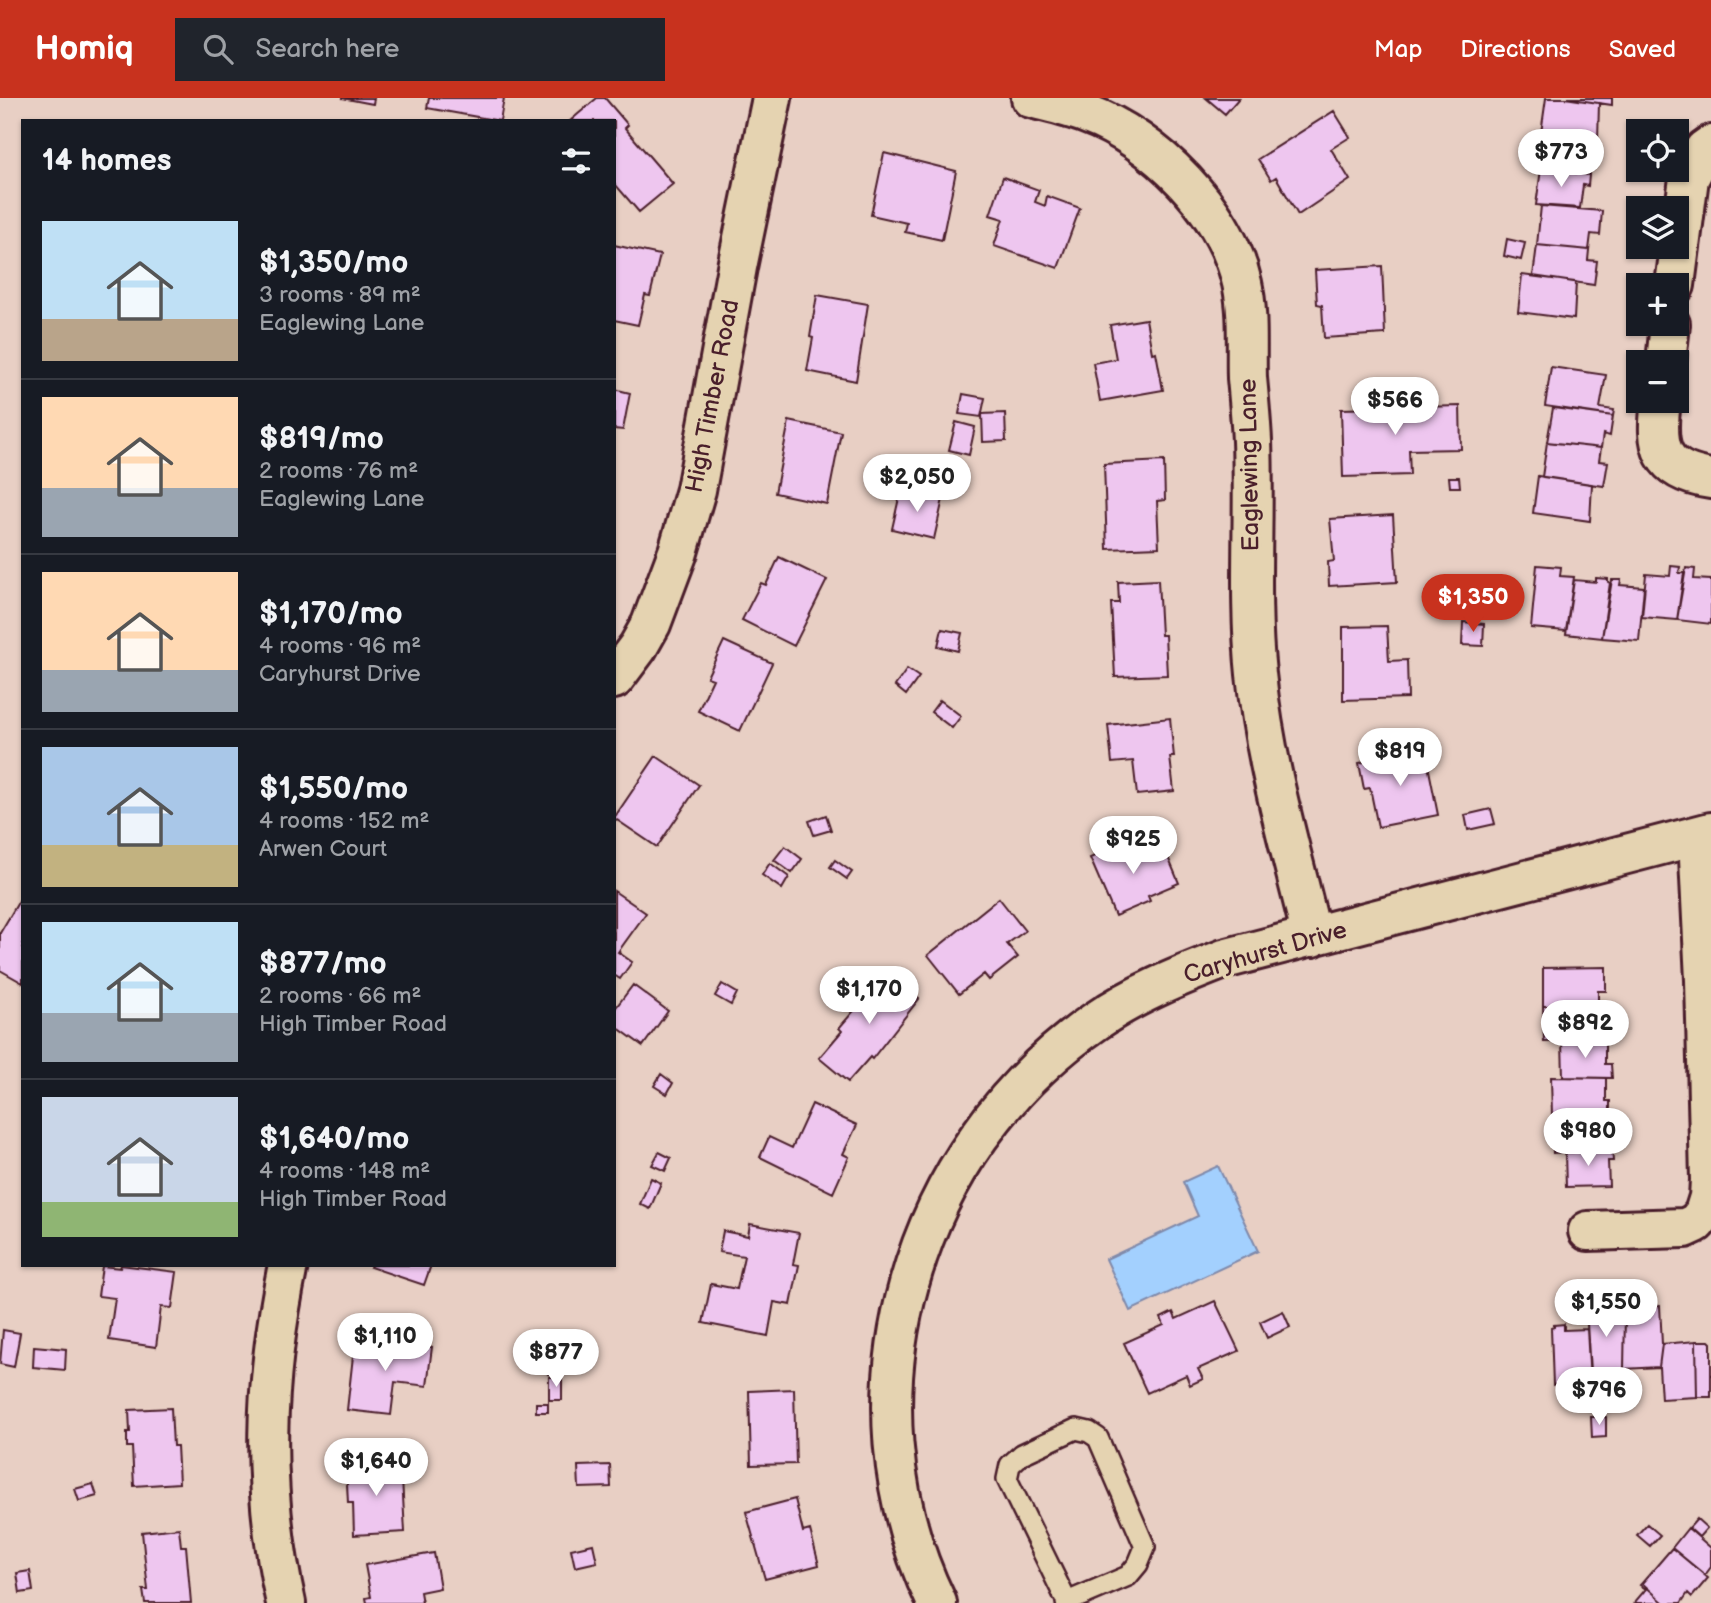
<!DOCTYPE html>
<html lang="en">
<head>
<meta charset="utf-8">
<style>
  body { margin:0; font-family:"Balsamiq Sans",sans-serif; background:#20242c; color:#f1f3f6; height:100vh; display:flex; flex-direction:column; font-size:26px; white-space:nowrap }
  * { box-sizing:border-box; margin:0 }
  p { font-size:23px; color:#9ea1a6 }
  .icon { flex:none; width:38px; height:38px; fill:none; stroke:currentColor; stroke-width:2; stroke-linecap:round; stroke-linejoin:round }
  .map { position:relative; flex:1; overflow:hidden }
  .details { position:absolute; left:21px; top:21px; width:595px; height:1148px; display:flex; flex-direction:column; background:#171b24; border-radius:0px; box-shadow:0 2px 5px #0004 }
  .details>* { flex:none }
  .buttons { position:absolute; left:1626px; top:21px; display:grid; gap:14px }
  .buttons a { display:grid; place-items:center; width:63px; height:63px; border-radius:0px; background:#171b24; box-shadow:0 2px 5px #0004; font-size:35px }
  .price { position:absolute; translate:-50% -60px; padding:0 16px; border-radius:24px; background:#fff; color:#222; font-size:23px; line-height:46px; filter:drop-shadow(0 2px 4px #0008) }
  .price::after { content:''; position:absolute; left:50%; top:42px; width:21px; height:16px; margin-left:-10px; background:inherit; clip-path:polygon(0 0,100% 0,50% 100%) }
  .price.current { background:#c8321e; color:#fff }
  ul { padding:0; list-style:none }
  li { display:flex; align-items:center; gap:21px; height:175px; padding:0 21px }
  li+li { border-top:2px solid #363941 }
  li span { display:grid; place-items:center; flex:none; width:196px; height:140px; border-radius:0px; color:#555 }
  li>.icon { margin-inline-start:auto }
  span .icon { width:84px; height:84px; fill:#fffc; stroke-width:1 }
  li b { font-size:30px }
  h2 { display:flex; justify-content:space-between; align-items:center; height:84px; padding:0 21px; font-size:30px }
  header { display:flex; align-items:center; gap:42px; box-sizing:border-box; height:98px; padding:0 35px; background:#c8321e; color:#fff }
  header strong { font-size:33px }
  nav { display:flex; gap:38px; margin-inline-start:auto; font-size:24px }
  .search { width:490px; height:63px; background:#20242c; display:flex; align-items:center; gap:18px; box-sizing:border-box; padding:0 24px; border-radius:0px; color:#9ea1a6; font-size:26px }
  .map>svg:first-child { display:block }
</style>
</head>
<body>
<header>
<strong>Homiq</strong>
<div class="search"><svg class="icon" aria-label="search" viewBox="0 0 24 24"><circle cx="10" cy="10" r="6"/><path d="M15 15l6 6"/></svg>Search here</div>
<nav><a>Map</a><a>Directions</a><a>Saved</a></nav>
</header>
<div class="map">
<svg width="1711" height="1505" viewBox="0 0 1711 1505">
  <rect width="100%" height="100%" fill="#e8cfc4"/>
  <filter id="ink" filterUnits="userSpaceOnUse"><feTurbulence type="fractalNoise" baseFrequency=".0143" numOctaves="2"/><feDisplacementMap in="SourceGraphic" scale="14" xChannelSelector="R" yChannelSelector="G"/><feConvolveMatrix kernelMatrix="1 2 1 2 8 2 1 2 1" color-interpolation-filters="sRGB"/></filter>
  <g filter="url(#ink)">
    <path fill="#a3d0fe" stroke="#7f89aa" stroke-width="2" d="M 1218,1068 L 1258,1153 L 1130,1213 L 1106,1161 L 1198,1118 L 1183,1084 Z"/>
    <path fill="#eec6ef" stroke="#4a1f2b" stroke-width="2" d="M 342,0 L 374,0 L 373,6 Z
      M 429,0 L 504,0 L 500,23 L 427,10 Z
      M 597,0 L 605,0 L 628,27 L 625,30 L 673,86 L 639,114 L 614,85 L 614,23 L 570,23 Z
      M 1206,0 L 1239,0 L 1225,16 Z
      M 1546,0 L 1565,0 L 1599,5 L 1598,42 L 1541,35 Z
      M 1565,0 L 1612,0 L 1612,7 Z
      M 1334,13 L 1350,39 L 1331,51 L 1350,82 L 1298,117 L 1276,79 L 1271,82 L 1258,61 Z
      M 1545,36 L 1587,40 L 1585,63 L 1590,64 L 1589,77 L 1541,71 Z
      M 884,55 L 956,73 L 942,142 L 905,134 L 907,125 L 871,117 Z
      M 1541,71 L 1589,77 L 1588,88 L 1583,87 L 1580,110 L 1536,107 Z
      M 1003,79 L 1039,92 L 1035,104 L 1045,108 L 1047,98 L 1080,110 L 1058,170 L 994,148 L 1003,121 L 990,117 Z
      M 1541,108 L 1602,113 L 1600,137 L 1591,136 L 1589,152 L 1537,147 Z
      M 1507,141 L 1525,145 L 1521,162 L 1504,158 Z
      M 614,147 L 660,157 L 650,198 L 645,197 L 638,227 L 614,222 Z
      M 1537,147 L 1589,152 L 1588,162 L 1597,163 L 1594,187 L 1533,178 Z
      M 1382,168 L 1385,236 L 1324,240 L 1322,207 L 1317,206 L 1315,172 Z
      M 1522,177 L 1576,184 L 1574,221 L 1518,214 Z
      M 817,197 L 868,206 L 856,283 L 807,273 L 813,240 L 810,239 Z
      M 1146,221 L 1152,255 L 1156,254 L 1163,292 L 1100,303 L 1093,265 L 1116,261 L 1110,227 Z
      M 1551,269 L 1606,277 L 1600,310 L 1614,312 L 1613,318 L 1545,308 Z
      M 614,291 L 630,295 L 623,332 L 614,331 Z
      M 963,296 L 985,300 L 981,319 L 959,316 Z
      M 1460,308 L 1461,351 L 1409,352 L 1410,377 L 1343,379 L 1341,311 Z
      M 1553,310 L 1613,318 L 1610,338 L 1603,336 L 1601,350 L 1547,344 Z
      M 1005,315 L 1006,343 L 983,344 L 982,316 Z
      M 789,323 L 841,334 L 827,406 L 775,395 Z
      M 956,324 L 975,329 L 969,357 L 949,352 Z
      M 1547,344 L 1601,350 L 1599,363 L 1608,364 L 1604,388 L 1542,379 Z
      M 1164,363 L 1165,402 L 1157,403 L 1159,449 L 1107,451 L 1104,366 Z
      M 1538,378 L 1592,386 L 1590,423 L 1533,415 Z
      M 1449,379 L 1459,379 L 1460,389 L 1450,389 Z
      M 901,391 L 943,401 L 934,441 L 892,431 Z
      M 1393,417 L 1397,484 L 1329,488 L 1328,464 L 1334,463 L 1330,421 Z
      M 779,459 L 827,482 L 794,548 L 742,522 L 761,485 L 766,487 Z
      M 1537,467 L 1561,469 L 1560,478 L 1574,479 L 1566,533 L 1531,530 Z
      M 1671,468 L 1680,469 L 1679,475 L 1684,475 L 1677,522 L 1642,519 L 1646,476 L 1670,478 Z
      M 1686,470 L 1695,471 L 1694,481 L 1711,482 L 1711,526 L 1677,522 Z
      M 1596,480 L 1608,481 L 1608,484 L 1610,485 L 1602,540 L 1566,536 L 1574,482 L 1596,484 Z
      M 1158,482 L 1161,537 L 1165,537 L 1167,577 L 1115,579 L 1111,505 L 1119,505 L 1118,484 Z
      M 1612,482 L 1621,482 L 1620,487 L 1644,489 L 1639,543 L 1602,540 Z
      M 1463,524 L 1484,526 L 1483,548 L 1462,547 Z
      M 1387,528 L 1389,563 L 1407,562 L 1408,600 L 1343,602 L 1343,529 Z
      M 942,531 L 962,535 L 958,553 L 938,548 Z
      M 724,543 L 772,565 L 740,633 L 698,613 L 713,581 L 707,579 Z
      M 907,571 L 919,579 L 906,597 L 895,588 Z
      M 940,602 L 961,618 L 952,630 L 931,614 Z
      M 1170,620 L 1174,659 L 1170,659 L 1174,693 L 1137,697 L 1133,663 L 1112,665 L 1108,627 Z
      M 1425,652 L 1438,717 L 1378,729 L 1370,690 L 1364,691 L 1359,665 Z
      M 656,658 L 699,687 L 657,749 L 614,720 Z
      M 1491,711 L 1495,726 L 1468,732 L 1465,717 Z
      M 826,717 L 831,732 L 814,737 L 809,723 Z
      M 1125,745 L 1132,760 L 1163,747 L 1179,785 L 1148,798 L 1150,803 L 1115,818 L 1090,760 Z
      M 785,748 L 802,761 L 792,775 L 774,762 Z
      M 835,762 L 852,774 L 847,781 L 830,769 Z
      M 770,765 L 789,779 L 782,791 L 762,777 Z
      M 614,793 L 646,815 L 618,854 L 632,864 L 620,881 L 614,877 Z
      M 23,796 L 23,885 L 0,872 L 0,835 Z
      M 999,800 L 1025,833 L 1007,846 L 1018,859 L 989,882 L 984,876 L 959,896 L 928,857 Z
      M 1606,869 L 1606,893 L 1598,893 L 1598,908 L 1543,908 L 1543,870 Z
      M 887,873 L 919,901 L 872,961 L 870,959 L 848,984 L 819,960 L 842,933 L 839,930 L 865,900 L 862,898 L 871,887 L 874,889 Z
      M 722,886 L 737,895 L 731,907 L 715,898 Z
      M 633,887 L 668,913 L 643,948 L 614,927 L 614,912 Z
      M 1543,908 L 1598,908 L 1598,921 L 1607,921 L 1607,942 L 1544,944 Z
      M 1605,942 L 1605,966 L 1611,966 L 1612,980 L 1563,979 L 1562,943 Z
      M 661,976 L 673,985 L 667,996 L 654,988 Z
      M 1551,979 L 1606,980 L 1606,1003 L 1610,1003 L 1610,1016 L 1552,1018 Z
      M 812,1006 L 857,1027 L 843,1056 L 849,1059 L 833,1095 L 760,1059 L 769,1039 L 792,1050 Z
      M 1610,1016 L 1608,1051 L 1553,1055 L 1552,1018 Z
      M 1608,1051 L 1612,1051 L 1613,1063 L 1608,1063 L 1609,1088 L 1566,1089 L 1565,1055 Z
      M 659,1054 L 671,1060 L 665,1073 L 652,1067 Z
      M 651,1080 L 661,1085 L 650,1111 L 640,1106 Z
      M 750,1126 L 799,1135 L 793,1166 L 799,1167 L 791,1207 L 774,1204 L 768,1238 L 703,1225 L 711,1186 L 737,1191 L 744,1158 L 719,1154 L 723,1133 L 748,1138 Z
      M 121,1167 L 177,1174 L 172,1210 L 161,1209 L 156,1249 L 109,1242 L 115,1200 L 98,1198 L 102,1168 L 120,1170 Z
      M 371,1167 L 431,1167 L 424,1187 L 370,1169 Z
      M 1215,1203 L 1239,1253 L 1198,1271 L 1203,1281 L 1190,1287 L 1186,1277 L 1147,1295 L 1124,1245 L 1164,1227 L 1161,1220 L 1173,1214 L 1176,1221 Z
      M 1660,1208 L 1662,1246 L 1659,1269 L 1624,1271 L 1625,1217 L 1637,1216 L 1637,1209 Z
      M 1611,1209 L 1611,1217 L 1625,1217 L 1624,1271 L 1590,1273 L 1586,1210 Z
      M 1283,1213 L 1290,1229 L 1267,1240 L 1260,1224 Z
      M 1564,1226 L 1564,1232 L 1587,1231 L 1590,1285 L 1553,1287 L 1551,1230 L 1554,1229 L 1554,1227 Z
      M 3,1232 L 20,1235 L 14,1269 L 0,1266 Z
      M 355,1240 L 432,1249 L 427,1288 L 395,1284 L 391,1317 L 347,1312 Z
      M 1696,1243 L 1709,1243 L 1711,1245 L 1711,1299 L 1697,1299 Z
      M 1696,1243 L 1697,1299 L 1661,1301 L 1659,1269 L 1662,1246 Z
      M 34,1248 L 66,1251 L 65,1272 L 33,1269 Z
      M 549,1254 L 562,1254 L 562,1276 L 548,1276 Z
      M 549,1279 L 562,1279 L 562,1302 L 549,1302 Z
      M 794,1291 L 796,1366 L 751,1367 L 749,1293 Z
      M 536,1305 L 548,1305 L 548,1314 L 536,1314 Z
      M 171,1310 L 173,1348 L 177,1348 L 179,1385 L 134,1388 L 132,1349 L 127,1349 L 127,1334 L 130,1334 L 129,1312 Z
      M 1591,1319 L 1606,1319 L 1606,1339 L 1592,1340 Z
      M 401,1363 L 405,1434 L 354,1437 L 353,1405 L 348,1405 L 346,1367 Z
      M 610,1367 L 611,1389 L 579,1390 L 578,1368 Z
      M 93,1386 L 97,1398 L 79,1403 L 75,1391 Z
      M 795,1401 L 803,1434 L 810,1432 L 819,1467 L 765,1481 L 746,1414 Z
      M 1697,1421 L 1707,1430 L 1699,1439 L 1689,1430 Z
      M 1647,1426 L 1660,1437 L 1650,1448 L 1637,1437 Z
      M 179,1430 L 181,1448 L 186,1448 L 191,1505 L 145,1505 L 143,1492 L 148,1492 L 142,1434 Z
      M 1688,1430 L 1711,1450 L 1711,1469 L 1705,1477 L 1672,1450 Z
      M 593,1446 L 597,1464 L 575,1469 L 571,1451 Z
      M 1672,1450 L 1708,1480 L 1692,1499 L 1688,1495 L 1681,1505 L 1664,1505 L 1642,1485 Z
      M 434,1455 L 440,1490 L 420,1494 L 422,1505 L 367,1505 L 366,1500 L 371,1499 L 365,1467 Z
      M 30,1473 L 33,1493 L 20,1495 L 17,1475 Z
      M 1642,1485 L 1664,1505 L 1634,1505 L 1646,1491 L 1640,1487 Z"/>
    <g fill="none" stroke-linecap="round" stroke-linejoin="round">
      <defs>
        <path id="lane" d="M 1066,1505 L 1067,1504 L 1128,1478 L 1138,1466 L 1145,1449 L 1098,1340 L 1089,1334 L 1076,1331 L 1022,1356 L 1010,1367 L 1007,1381 L 1067,1504"/>
        <path id="street" d="M 1031,0 C 1050,5 1069,9 1087,16 C 1155,41 1226,113 1242,185 C 1249,216 1246,249 1247,280 C 1249,301 1251,322 1252,343 C 1255,421 1248,499 1256,576 C 1265,665 1291,752 1312,839
          M 1675,187 L 1689,80 L 1704,52 L 1711,47
          M 1666,264 L 1670,226
          M 1661,303 C 1655,349 1659,373 1711,381
          M 614,581 L 638,549 L 651,526 L 678,454 L 696,392 L 737,169 L 772,0
          M 1588,1133 L 1685,1130 L 1696,1125 L 1704,1115 L 1709,1099 L 1710,1082 L 1705,882 L 1698,739
          M 286,1505 C 260,1389 264,1283 288,1167
          M 937,1505 C 837,1300 910,1051 1096,923 C 1135,896 1180,878 1224,861 L 1711,734"/>
      </defs>
      <use href="#lane" stroke="#4a1f2b" stroke-width="24"/>
      <use href="#street" stroke="#4a1f2b" stroke-width="44"/>
      <use href="#lane" stroke="#e5d3b1" stroke-width="19"/>
      <use href="#street" stroke="#e5d3b1" stroke-width="38"/>
    </g>
  </g>
  <g text-anchor="middle" stroke-width="7" stroke-linejoin="round" paint-order="stroke">
    <g font-size="24" fill="#4a1f2b" stroke="#e5d3b1">
      <text transform="translate(712 298) rotate(-79)" y="8">High Timber Road</text>
      <text transform="translate(1249 367) rotate(-91)" y="8">Eaglewing Lane</text>
      <text transform="translate(1265 854) rotate(-16)" y="8">Caryhurst Drive</text>
    </g>
  </g>
</svg>
<div class="buttons">
<a><svg class="icon" aria-label="locate" viewBox="0 0 24 24"><circle cx="12" cy="12" r="6"/><path d="M12 2v4M12 18v4M2 12h4M18 12h4"/></svg></a>
<a><svg class="icon" aria-label="layers" viewBox="0 0 24 24"><path d="M12 4l9 5-9 5-9-5zM3 14l9 5 9-5"/></svg></a>
<a>+</a>
<a>−</a>
</div>
<b class="price" style="left:1561px;top:91px">$773</b>
<b class="price" style="left:1395px;top:339px">$566</b>
<b class="price" style="left:917px;top:416px">$2,050</b>
<b class="price current" style="left:1473px;top:536px">$1,350</b>
<b class="price" style="left:1400px;top:690px">$819</b>
<b class="price" style="left:1133px;top:778px">$925</b>
<b class="price" style="left:869px;top:928px">$1,170</b>
<b class="price" style="left:1585px;top:962px">$892</b>
<b class="price" style="left:1588px;top:1070px">$980</b>
<b class="price" style="left:1606px;top:1241px">$1,550</b>
<b class="price" style="left:385px;top:1275px">$1,110</b>
<b class="price" style="left:556px;top:1291px">$877</b>
<b class="price" style="left:1599px;top:1329px">$796</b>
<b class="price" style="left:376px;top:1400px">$1,640</b>
<section class="details">
<h2>14 homes<svg class="icon" aria-label="filters" viewBox="0 0 24 24"><path d="M4 7h16M4 17h16"/><circle cx="9" cy="7" r="2"/><circle cx="15" cy="17" r="2"/></svg></h2>
<ul>
<li><span style="background:linear-gradient(#bfe0f5 70%,#b9a48a 0)"><svg class="icon" aria-label="home" viewBox="0 0 24 24"><path d="M3 11l9-7 9 7M6 9v11h12V9"/></svg></span><div><b>$1,350/mo</b><p>3 rooms · 89 m²</p><p>Eaglewing Lane</p></div></li>
<li><span style="background:linear-gradient(#ffd9b3 65%,#9aa5b1 0)"><svg class="icon" aria-label="home" viewBox="0 0 24 24"><path d="M3 11l9-7 9 7M6 9v11h12V9"/></svg></span><div><b>$819/mo</b><p>2 rooms · 76 m²</p><p>Eaglewing Lane</p></div></li>
<li><span style="background:linear-gradient(#ffd9b3 70%,#9aa5b1 0)"><svg class="icon" aria-label="home" viewBox="0 0 24 24"><path d="M3 11l9-7 9 7M6 9v11h12V9"/></svg></span><div><b>$1,170/mo</b><p>4 rooms · 96 m²</p><p>Caryhurst Drive</p></div></li>
<li><span style="background:linear-gradient(#a9c7e8 70%,#c2b280 0)"><svg class="icon" aria-label="home" viewBox="0 0 24 24"><path d="M3 11l9-7 9 7M6 9v11h12V9"/></svg></span><div><b>$1,550/mo</b><p>4 rooms · 152 m²</p><p>Arwen Court</p></div></li>
<li><span style="background:linear-gradient(#bfe0f5 65%,#9aa5b1 0)"><svg class="icon" aria-label="home" viewBox="0 0 24 24"><path d="M3 11l9-7 9 7M6 9v11h12V9"/></svg></span><div><b>$877/mo</b><p>2 rooms · 66 m²</p><p>High Timber Road</p></div></li>
<li><span style="background:linear-gradient(#c9d6e8 75%,#8fb573 0)"><svg class="icon" aria-label="home" viewBox="0 0 24 24"><path d="M3 11l9-7 9 7M6 9v11h12V9"/></svg></span><div><b>$1,640/mo</b><p>4 rooms · 148 m²</p><p>High Timber Road</p></div></li>
</ul>
</section>
</div>
</body>
</html>
